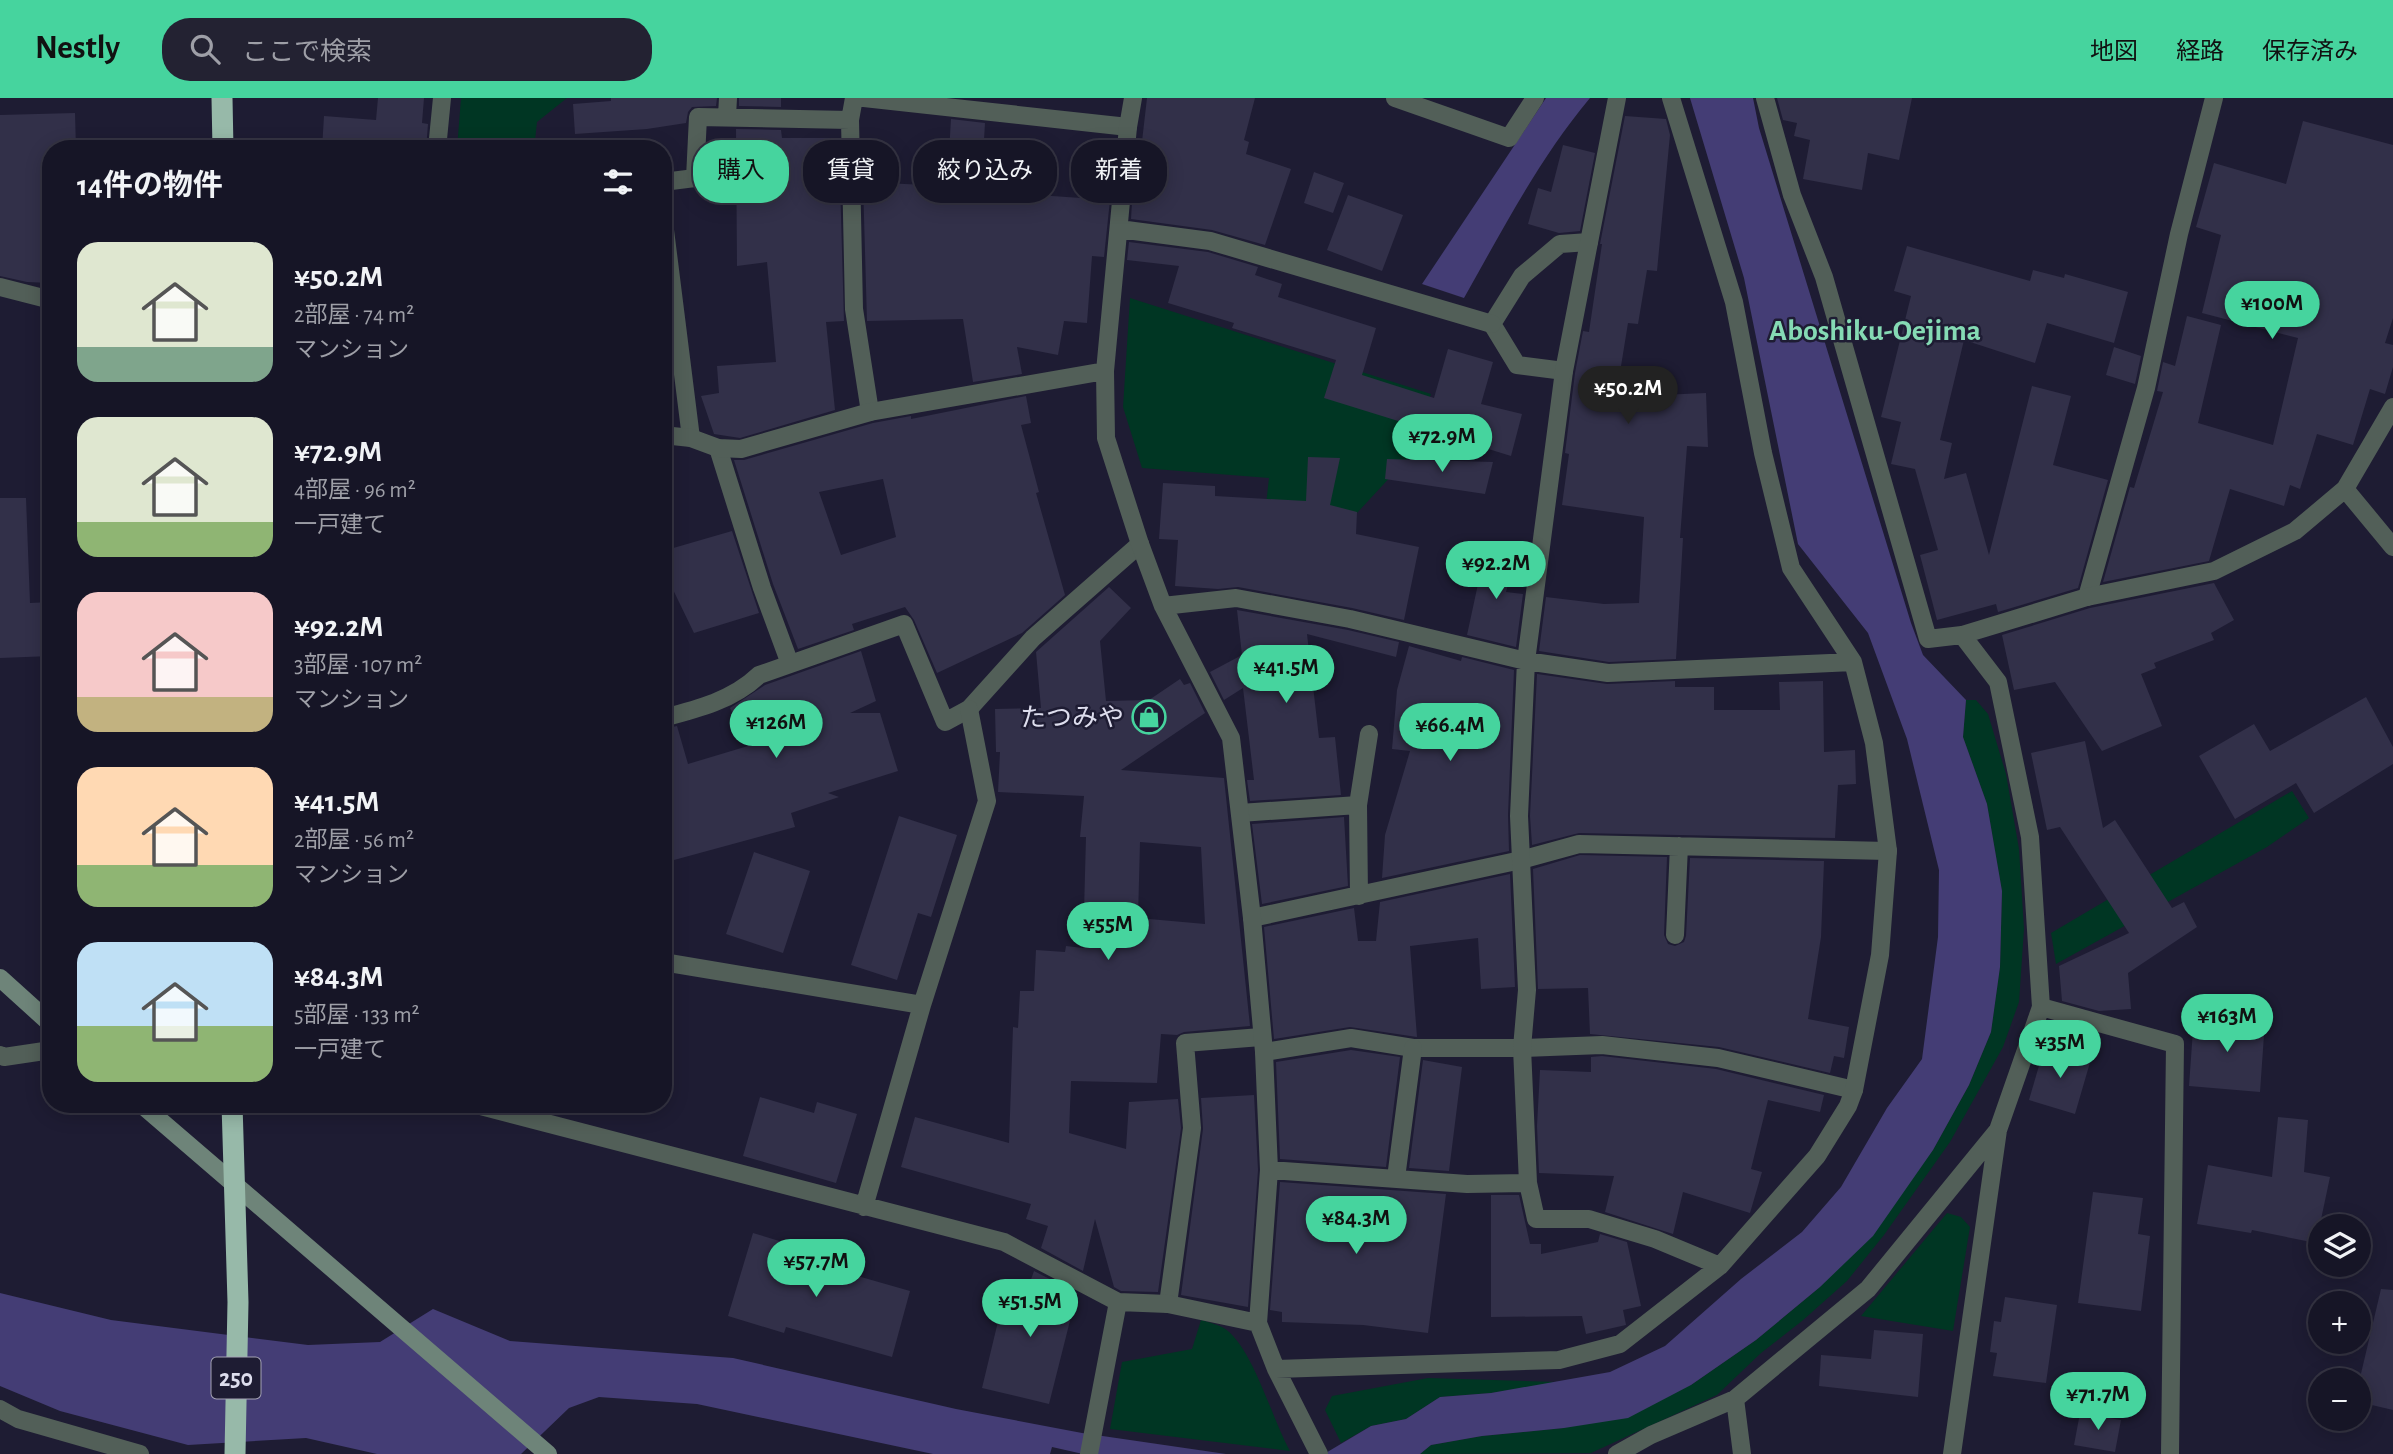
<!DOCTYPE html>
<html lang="ja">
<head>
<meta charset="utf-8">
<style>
  body { margin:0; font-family:"Alegreya Sans","Noto Sans JP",sans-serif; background:#232232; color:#f1f3f6; height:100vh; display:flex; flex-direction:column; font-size:26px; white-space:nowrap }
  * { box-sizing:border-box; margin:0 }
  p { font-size:23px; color:#9e9fa7 }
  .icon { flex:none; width:38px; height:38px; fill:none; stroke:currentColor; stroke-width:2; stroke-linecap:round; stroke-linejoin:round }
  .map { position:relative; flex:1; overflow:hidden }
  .details { position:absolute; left:42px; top:42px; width:630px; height:973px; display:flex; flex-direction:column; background:#161526; border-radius:28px; box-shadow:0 4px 18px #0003,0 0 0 2px #353443 }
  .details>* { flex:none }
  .hud { position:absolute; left:693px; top:42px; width:665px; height:63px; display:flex; gap:14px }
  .buttons { position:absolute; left:2308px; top:1116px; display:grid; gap:14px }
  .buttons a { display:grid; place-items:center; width:63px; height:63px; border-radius:50%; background:#161526; box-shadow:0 4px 18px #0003,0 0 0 2px #353443; font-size:35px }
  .price { position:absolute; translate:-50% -60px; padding:0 16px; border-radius:24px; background:#46d49e; color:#111; font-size:23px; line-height:46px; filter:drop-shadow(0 2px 4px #0008) }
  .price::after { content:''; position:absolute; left:50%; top:42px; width:21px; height:16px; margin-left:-10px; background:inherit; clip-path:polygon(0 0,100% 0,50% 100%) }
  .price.on { background:#222; color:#fff }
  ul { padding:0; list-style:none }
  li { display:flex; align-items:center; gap:21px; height:175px; padding:0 35px }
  li span { display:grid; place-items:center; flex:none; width:196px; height:140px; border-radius:21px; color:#555 }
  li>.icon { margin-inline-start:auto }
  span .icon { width:84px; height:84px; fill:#fffc; stroke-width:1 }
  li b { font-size:30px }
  h2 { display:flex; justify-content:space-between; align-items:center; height:84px; padding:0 35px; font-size:30px }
  .chip { padding:0 24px; border-radius:28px; background:#161526; box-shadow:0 4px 18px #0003,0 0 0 2px #353443; font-size:24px; line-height:63px }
  .chip.on { background:#46d49e; color:#111 }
  header { display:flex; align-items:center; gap:42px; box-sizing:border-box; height:98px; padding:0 35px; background:#46d49e; color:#111 }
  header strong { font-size:33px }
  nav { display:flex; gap:38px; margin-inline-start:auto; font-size:24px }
  .search { width:490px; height:63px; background:#232232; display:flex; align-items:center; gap:18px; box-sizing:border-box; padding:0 24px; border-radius:28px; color:#9e9fa7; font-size:26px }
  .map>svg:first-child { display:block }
</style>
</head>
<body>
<header>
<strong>Nestly</strong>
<div class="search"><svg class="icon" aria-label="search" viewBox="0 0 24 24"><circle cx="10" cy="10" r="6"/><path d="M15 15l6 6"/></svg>ここで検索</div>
<nav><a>地図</a><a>経路</a><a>保存済み</a></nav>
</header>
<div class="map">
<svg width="2393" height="1356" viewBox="0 0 2393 1356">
  <rect width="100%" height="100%" fill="#1e1c33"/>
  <path fill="#003623" d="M 461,0 L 567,0 L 537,24 L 534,51 L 457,51 Z
    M 1130,200 L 1431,296 L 1407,361 L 1357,415 L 1292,420 L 1263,433 L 1269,380 L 1142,370 L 1123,309 Z
    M 1966,602 L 1976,602 L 1988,616 L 2006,676 L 2019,751 L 2024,831 L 2019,904 L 2003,949 L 1950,1044 L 1884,1137 L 1847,1183 L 1802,1223 L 1761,1255 L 1717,1297 L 1591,1355 L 1420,1356 L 1431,1347 L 1482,1338 L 1564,1330 L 1691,1287 L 1756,1242 L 1820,1189 L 1933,1052 L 1969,987 L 1991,934 L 2000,869 L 2002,793 L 1987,706 L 1963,639 Z
    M 2292,693 L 2309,720 L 2267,749 L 2056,866 L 2051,835 Z
    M 1947,1115 L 1961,1119 L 1970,1129 L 1953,1233 L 1861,1218 Z
    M 1201,1222 C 1208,1224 1216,1226 1222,1229 C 1252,1245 1272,1322 1290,1353 L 1110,1331 L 1122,1264 L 1192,1251 Z
    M 1428,1280 L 1557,1284 L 1491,1295 L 1440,1299 L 1406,1321 L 1371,1328 L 1341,1345 L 1325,1312 L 1332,1298 Z"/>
  <path fill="#443d75" d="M 1546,0 L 1590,0 C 1539,61 1503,131 1464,200 L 1422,186 Z
    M 1690,0 L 1753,0 L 1759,30 L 1911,525 L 1923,557 L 1966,602 L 1963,639 L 1987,706 L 2002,793 L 2000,869 L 1991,934 L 1969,987 L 1933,1052 L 1873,1138 L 1820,1189 L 1756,1242 L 1691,1287 L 1628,1320 L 1564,1330 L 1482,1338 L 1431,1347 L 1420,1356 L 1324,1356 L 1371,1328 L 1406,1321 L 1440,1299 L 1491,1295 L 1610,1274 L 1665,1248 L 1741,1181 L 1802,1134 L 1841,1089 L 1887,1010 L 1922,961 L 1938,839 L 1939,772 L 1907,641 L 1868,535 L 1798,446 L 1744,180 Z
    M 0,1195 L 111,1222 L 308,1247 L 380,1244 L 433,1211 L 510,1243 L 733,1260 L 956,1311 L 1082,1335 L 1226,1356 L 1083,1356 L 1052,1349 L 1050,1356 L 933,1356 L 697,1306 L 599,1299 L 569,1310 L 521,1356 L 377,1356 L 306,1340 L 188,1347 L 60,1313 L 0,1288 Z"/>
  <path fill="#323049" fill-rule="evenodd" d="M 378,0 L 424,0 L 422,25 L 428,26 L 426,51 L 322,51 L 324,18 L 376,22 Z
    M 611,0 L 717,0 L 716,8 L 692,9 L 688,14 L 686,25 L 647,31 L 575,36 L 573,6 L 611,3 Z
    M 739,0 L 781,0 L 781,9 L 739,8 Z
    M 1147,0 L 1255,0 L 1244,42 L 1249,44 L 1246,56 L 1291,71 L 1265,147 L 1212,132 L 1131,121 L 1132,104 L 1135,104 Z
    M 1777,0 L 1912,0 L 1899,62 L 1868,55 L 1862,92 L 1803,81 L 1810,42 L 1794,38 L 1797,25 L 1783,22 Z
    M 75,15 L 76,51 L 51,51 L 51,185 L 27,184 L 0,178 L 0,17 Z
    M 1625,18 L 1666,21 L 1670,37 L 1657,173 L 1647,172 L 1638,226 L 1628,225 L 1616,299 L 1706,295 L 1708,349 L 1687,348 L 1680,440 L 1683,440 L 1676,561 L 1609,564 L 1539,553 L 1546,499 L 1604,506 L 1639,505 L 1644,419 L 1562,407 L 1569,356 L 1565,355 L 1575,275 L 1583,233 L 1589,234 L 1602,146 L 1600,146 Z
    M 951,21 L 985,25 L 981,93 L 1110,102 L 1104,159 L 1092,158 L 1087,225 L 1064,223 L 1058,257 L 1017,249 L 1022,276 L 973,284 L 963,221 L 867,223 L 863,84 L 947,88 Z
    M 2303,23 L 2393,47 L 2393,220 L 2385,245 L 2393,247 L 2393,269 L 2385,296 L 2370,291 L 2353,347 L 2317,336 L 2300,391 L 2290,387 L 2284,408 L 2230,391 L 2209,463 L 2103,484 L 2130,389 L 2134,390 L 2163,294 L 2157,293 L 2163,264 L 2175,268 L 2187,218 L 2221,227 L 2198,325 L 2273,347 L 2298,240 L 2202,215 L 2221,137 L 2196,129 L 2214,65 L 2286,86 Z
    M 736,31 L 781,32 L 782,40 L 834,40 L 834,82 L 840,83 L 844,223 L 826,224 L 835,312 L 740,340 L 714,336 L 701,298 L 719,295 L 717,268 L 776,264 L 767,164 L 737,168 Z
    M 1563,47 L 1595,55 L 1580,133 L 1559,135 L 1528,126 L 1538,90 L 1551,94 Z
    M 1314,74 L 1344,85 L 1333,115 L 1304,105 Z
    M 1348,97 L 1403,117 L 1382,173 L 1327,152 Z
    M 1129,144 L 1208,154 L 1258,169 L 1255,177 L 1282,186 L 1278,199 L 1376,230 L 1362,277 L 1434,300 L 1448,251 L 1493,264 L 1481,306 L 1522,316 L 1511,358 L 1324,300 L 1336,262 L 1232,230 L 1234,225 L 1168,205 L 1179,168 L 1127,162 Z
    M 1907,148 L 2030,183 L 2033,172 L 2064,180 L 2065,176 L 2128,194 L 2114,245 L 2047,225 L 2035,265 L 1964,242 L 1940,342 L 1952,345 L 1944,381 L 1966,375 L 1989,457 L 2032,288 L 2071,298 L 2053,367 L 2108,382 L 2078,490 L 1998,514 L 1996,506 L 1937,522 L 1920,457 L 1938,452 L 1915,371 L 1891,366 L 1901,324 L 1881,319 L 1911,198 L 1894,193 Z
    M 2114,249 L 2141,258 L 2135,286 L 2106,277 Z
    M 1026,298 L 1031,325 L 1021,327 L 1039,394 L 1036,395 L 1065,497 L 1022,535 L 937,575 L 914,522 L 905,509 L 852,526 L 854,532 L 798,551 L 773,486 L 734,362 L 744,362 L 873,325 L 911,318 L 911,321 ZM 883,381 L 896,439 L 841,457 L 819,394 Z
    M 1308,359 L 1340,360 L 1330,407 L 1357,414 L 1356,436 L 1419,449 L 1404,522 L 1352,510 L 1238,489 L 1218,491 L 1175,488 L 1178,442 L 1159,441 L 1163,385 L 1215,388 L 1215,398 L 1306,403 Z
    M 1387,361 L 1493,364 L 1485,396 L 1385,381 Z
    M 0,400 L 26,400 L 30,505 L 51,504 L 51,558 L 0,560 Z
    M 732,433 L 759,515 L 694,535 L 663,471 L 663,453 Z
    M 1486,449 L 1516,457 L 1506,494 L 1523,496 L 1516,549 L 1467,537 Z
    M 2214,485 L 2234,522 L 2211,535 L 2214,542 L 2154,565 L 2156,570 L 2141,576 L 2162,628 L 2102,653 L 2055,584 L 2014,592 L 2002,537 L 2090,510 Z
    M 1109,489 L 1131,510 L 1100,543 L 1106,603 L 1149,602 L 1180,581 L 1184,587 L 1190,585 L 1205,615 L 1121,672 L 1224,680 L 1250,928 L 1184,934 L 1177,937 L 1161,936 L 1157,985 L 1071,983 L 1069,1035 L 1126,1051 L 1129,1004 L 1178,1001 L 1181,1030 L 1158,1194 L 1121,1193 L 1114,1189 L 1095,1121 L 1083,1173 L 1041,1150 L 1048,1128 L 1026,1121 L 1031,1106 L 901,1069 L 915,1019 L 1009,1045 L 1013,929 L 1018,930 L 1020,893 L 1034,893 L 1036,852 L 1065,854 L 1066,848 L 1083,850 L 1086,739 L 1080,739 L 1084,698 L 998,694 L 1000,654 L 996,654 L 995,611 L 1041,610 L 1036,554 ZM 1140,744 L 1201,749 L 1205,826 L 1138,820 Z
    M 1237,512 L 1348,532 L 1399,544 L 1396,559 L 1307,536 L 1319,640 L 1335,639 L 1341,697 L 1250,703 L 1247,682 L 1254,682 L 1243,590 L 1224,602 L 1210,574 L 1242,557 Z
    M 1409,548 L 1461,563 L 1462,559 L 1514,572 L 1508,717 L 1509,753 L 1382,780 L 1385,737 L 1410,653 L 1392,651 L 1397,592 Z
    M 861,553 L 876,603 L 850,615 L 880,615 L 898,673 L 828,695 L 839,699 L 791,715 L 795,729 L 663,765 L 663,631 L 677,628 L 688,666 L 748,648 L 730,610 L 765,587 Z
    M 1537,576 L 1607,586 L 1675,583 L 1675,589 L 1714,589 L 1714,612 L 1780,612 L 1779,584 L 1823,583 L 1824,654 L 1855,652 L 1856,686 L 1838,687 L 1835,740 L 1579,735 L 1532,747 L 1530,718 Z
    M 2366,599 L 2393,649 L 2393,666 L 2314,715 L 2296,685 L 2235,721 L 2199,658 L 2254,626 L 2270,653 Z
    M 2085,643 L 2103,730 L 2115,722 L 2172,810 L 2184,804 L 2197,829 L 2128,875 L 2131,911 L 2099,913 L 2062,903 L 2059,868 L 2129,835 L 2060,729 L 2047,732 L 2031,655 Z
    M 899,718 L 957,737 L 931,819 L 918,815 L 897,882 L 851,867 Z
    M 1344,719 L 1348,788 L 1262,806 L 1252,726 Z
    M 754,754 L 810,773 L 783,855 L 726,836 Z
    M 1580,757 L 1667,759 L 1664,837 L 1668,846 L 1675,848 L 1684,844 L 1686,838 L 1690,760 L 1824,763 L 1821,839 L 1808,921 L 1849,929 L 1844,960 L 1834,958 L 1830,975 L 1719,949 L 1590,936 L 1588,890 L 1538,891 L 1533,771 Z
    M 1510,776 L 1515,889 L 1481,891 L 1478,840 L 1410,848 L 1417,939 L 1350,929 L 1274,941 L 1264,829 L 1354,810 L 1358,843 L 1376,843 L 1380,804 Z
    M 2194,918 L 2265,923 L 2260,994 L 2189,988 Z
    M 2045,947 L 2091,961 L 2075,1016 L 2029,1002 Z
    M 1351,952 L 1400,959 L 1386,1069 L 1280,1061 L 1276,964 Z
    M 1602,958 L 1716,971 L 1824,997 L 1820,1014 L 1768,1002 L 1751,1071 L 1762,1074 L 1750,1115 L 1683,1094 L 1673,1136 L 1605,1114 L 1614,1078 L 1539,1075 L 1537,1028 L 1540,972 L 1591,974 L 1591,959 Z
    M 1423,962 L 1462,969 L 1449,1073 L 1409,1070 Z
    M 1254,997 L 1258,1072 L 1248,1209 L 1181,1197 L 1203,1031 L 1201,1000 Z
    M 760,999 L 814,1015 L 817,1004 L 857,1016 L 836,1085 L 743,1058 Z
    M 2278,1019 L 2308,1022 L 2304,1074 L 2330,1079 L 2316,1145 L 2252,1132 L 2251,1135 L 2197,1126 L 2208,1067 L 2272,1079 Z
    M 1280,1084 L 1446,1096 L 1428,1235 L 1363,1227 L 1282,1224 L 1282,1214 L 1270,1212 Z
    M 2093,1094 L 2143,1100 L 2138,1136 L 2150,1138 L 2141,1213 L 2078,1205 Z
    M 1491,1097 L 1519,1097 L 1530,1146 L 1541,1146 L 1541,1156 L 1598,1144 L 1600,1136 L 1627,1144 L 1641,1208 L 1623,1212 L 1626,1227 L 1586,1236 L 1582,1218 L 1491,1219 Z
    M 753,1135 L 809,1152 L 805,1163 L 910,1193 L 892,1259 L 786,1229 L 784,1235 L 728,1218 Z
    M 1034,1173 L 1077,1195 L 1049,1306 L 982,1290 L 1008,1182 L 1029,1187 Z
    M 2381,1191 L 2393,1192 L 2393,1312 L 2359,1304 L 2359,1284 Z
    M 2005,1199 L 2057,1207 L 2046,1285 L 1993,1278 L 1997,1255 L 1990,1254 L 1994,1223 L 2001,1224 Z
    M 1874,1232 L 1923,1236 L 1918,1299 L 1819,1288 L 1821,1257 L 1871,1261 Z
    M 2080,1315 L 2121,1322 L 2115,1354 L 2074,1347 Z"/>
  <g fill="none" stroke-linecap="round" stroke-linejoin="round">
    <path stroke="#525f58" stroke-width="18" d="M 854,0 L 850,22 L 854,211 L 870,314
      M 864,0 L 1128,29
      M 727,18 L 728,0
      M 663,84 L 695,80 L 698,19 L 850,22
      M 663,116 L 691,340
      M 1564,273 L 1517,267 L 1492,226 L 1522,178 L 1560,146 L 1589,144
      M 718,350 L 762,490 L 790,566
      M 2087,499 L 2146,290 L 2179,136 L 2214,0
      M 663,620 C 698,611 733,602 759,577 L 904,526 L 945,624 L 969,611 L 1033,540 L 1140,446
      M 1240,715 L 1358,707
      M 1359,798 L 1358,707 L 1369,636
      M 1252,820 L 1521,762 L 1579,746 L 1888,753
      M 1675,837 L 1679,748
      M 1264,954 L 1351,940 L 1413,950 L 1522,950 L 1602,947 L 1718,960 L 1854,992
      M 1168,1206 L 1192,1030 L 1185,945 L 1261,939"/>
    <path stroke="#525f58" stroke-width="18" d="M 1133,0 L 1128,29 L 1105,273 L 1106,340 L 1140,446 L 1163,508 L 1231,640 L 1252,820 L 1264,954 L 1269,1072 L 1258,1225 L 1276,1271 L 1319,1356
      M 1395,0 L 1509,40 L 1535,0
      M 1617,0 L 1564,273 L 1526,563 L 1519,718 L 1527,892 L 1522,950 L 1528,1085 L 1536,1121 L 1589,1121 L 1655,1141 L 1720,1168
      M 1765,0 L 1792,97 L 1824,179 L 1928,541 L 1962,537 L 2087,499 L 2214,473 L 2295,433 L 2345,391 L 2393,309
      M 437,51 L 442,0
      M 1119,131 L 1210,143 L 1492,226
      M 0,189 L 51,202
      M 663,337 L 691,340 L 718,350 L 741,351 L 870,314 L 1105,273
      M 2345,391 L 2393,449
      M 1163,508 L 1236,500 L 1350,521 L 1526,563 L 1608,575 L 1853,564
      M 663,864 L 922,907
      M 2041,909 L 2175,946 L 2170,1356
      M 0,957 L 4,959 L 51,952
      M 473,1006 L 1004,1144 L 1118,1204 L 1168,1206 L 1258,1225
      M 1269,1072 L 1467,1086 L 1528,1085
      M 1396,1080 L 1413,950
      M 864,1109 L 922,907 L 987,703 L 969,611
      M 1276,1271 L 1559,1262 L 1620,1246 L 1720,1168 L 1817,1058 L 1848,1008 L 1854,992 L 1880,857 L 1888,753 L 1874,645 L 1853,564 L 1791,470 L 1763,355 L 1734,204 L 1671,0
      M 1735,1301 L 1742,1356
      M 0,1311 L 18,1321 L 140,1356
      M 1089,1356 L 1118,1204
      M 1617,1356 L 1651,1337 L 1735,1301 L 1868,1191 L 1998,1032 L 2041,909 L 2030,739 L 1998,584 L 1962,537
      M 1952,1356 L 1998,1032"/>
    <path stroke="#6e8479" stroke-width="18" d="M 0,880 L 51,926
      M 141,1006 L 548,1356"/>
    <path stroke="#97b9a9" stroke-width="21" d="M 222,0 L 223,51
      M 232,1006 L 238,1204 L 235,1356"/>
  </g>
  <defs>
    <symbol id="shop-ring" viewBox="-11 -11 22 22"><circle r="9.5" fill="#1e1c33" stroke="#46d49e" stroke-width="1.5"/><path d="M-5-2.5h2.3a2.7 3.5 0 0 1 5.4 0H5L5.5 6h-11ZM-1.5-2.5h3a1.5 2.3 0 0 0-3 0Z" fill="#46d49e"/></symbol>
  </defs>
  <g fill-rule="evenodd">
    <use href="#shop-ring" x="1130" y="600" width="38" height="38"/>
  </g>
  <g text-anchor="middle" stroke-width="5" stroke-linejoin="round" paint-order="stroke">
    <rect fill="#1e1c33" stroke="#a4a3b5" stroke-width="2" x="211.5" y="1259.5" width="49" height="41" rx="5"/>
    <g font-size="24" font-weight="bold" fill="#dddded">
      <text x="236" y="1288">250</text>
    </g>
    <g font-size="26" fill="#dddded" stroke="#1e1c33" text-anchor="end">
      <text x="1124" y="628">たつみや</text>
    </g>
    <g font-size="30" font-weight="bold" fill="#85dab4" stroke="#1e1c33">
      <text x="1875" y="242">Aboshiku-Oejima</text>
    </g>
  </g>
</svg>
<div class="buttons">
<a><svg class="icon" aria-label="layers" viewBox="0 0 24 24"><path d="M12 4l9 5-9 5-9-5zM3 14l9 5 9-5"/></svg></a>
<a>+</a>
<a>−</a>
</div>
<b class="price" style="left:2272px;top:243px">¥100M</b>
<b class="price on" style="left:1628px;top:328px">¥50.2M</b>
<b class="price" style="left:1442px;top:376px">¥72.9M</b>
<b class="price" style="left:1496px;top:503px">¥92.2M</b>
<b class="price" style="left:1286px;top:607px">¥41.5M</b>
<b class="price" style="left:776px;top:662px">¥126M</b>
<b class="price" style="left:1450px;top:665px">¥66.4M</b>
<b class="price" style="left:1108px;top:864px">¥55M</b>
<b class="price" style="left:2227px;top:956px">¥163M</b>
<b class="price" style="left:2060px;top:982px">¥35M</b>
<b class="price" style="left:1356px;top:1158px">¥84.3M</b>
<b class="price" style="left:816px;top:1201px">¥57.7M</b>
<b class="price" style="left:1030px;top:1241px">¥51.5M</b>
<b class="price" style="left:2098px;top:1334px">¥71.7M</b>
<div class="hud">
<a class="chip on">購入</a>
<a class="chip">賃貸</a>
<a class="chip">絞り込み</a>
<a class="chip">新着</a>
</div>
<section class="details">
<h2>14件の物件<svg class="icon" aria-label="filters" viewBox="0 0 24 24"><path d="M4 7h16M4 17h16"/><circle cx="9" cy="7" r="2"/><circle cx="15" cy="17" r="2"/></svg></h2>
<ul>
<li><span style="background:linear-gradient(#dfe7d0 75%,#7fa58c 0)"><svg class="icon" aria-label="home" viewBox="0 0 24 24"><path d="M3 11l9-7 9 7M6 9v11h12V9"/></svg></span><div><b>¥50.2M</b><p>2部屋 · 74 m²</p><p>マンション</p></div></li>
<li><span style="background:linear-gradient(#dfe7d0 75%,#8fb573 0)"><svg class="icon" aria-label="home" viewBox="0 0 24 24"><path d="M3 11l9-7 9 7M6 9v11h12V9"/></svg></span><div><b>¥72.9M</b><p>4部屋 · 96 m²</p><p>一戸建て</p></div></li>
<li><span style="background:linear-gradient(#f6c9c9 75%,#c2b280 0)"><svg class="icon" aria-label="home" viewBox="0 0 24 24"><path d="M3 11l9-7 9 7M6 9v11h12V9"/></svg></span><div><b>¥92.2M</b><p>3部屋 · 107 m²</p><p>マンション</p></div></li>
<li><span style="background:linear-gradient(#ffd9b3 70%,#8fb573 0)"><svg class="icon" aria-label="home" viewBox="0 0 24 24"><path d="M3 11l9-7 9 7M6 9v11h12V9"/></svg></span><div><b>¥41.5M</b><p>2部屋 · 56 m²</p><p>マンション</p></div></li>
<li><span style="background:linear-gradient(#bfe0f5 60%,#8fb573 0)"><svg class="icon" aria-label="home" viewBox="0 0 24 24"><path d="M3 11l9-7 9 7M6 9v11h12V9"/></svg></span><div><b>¥84.3M</b><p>5部屋 · 133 m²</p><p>一戸建て</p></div></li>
</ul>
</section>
</div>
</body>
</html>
